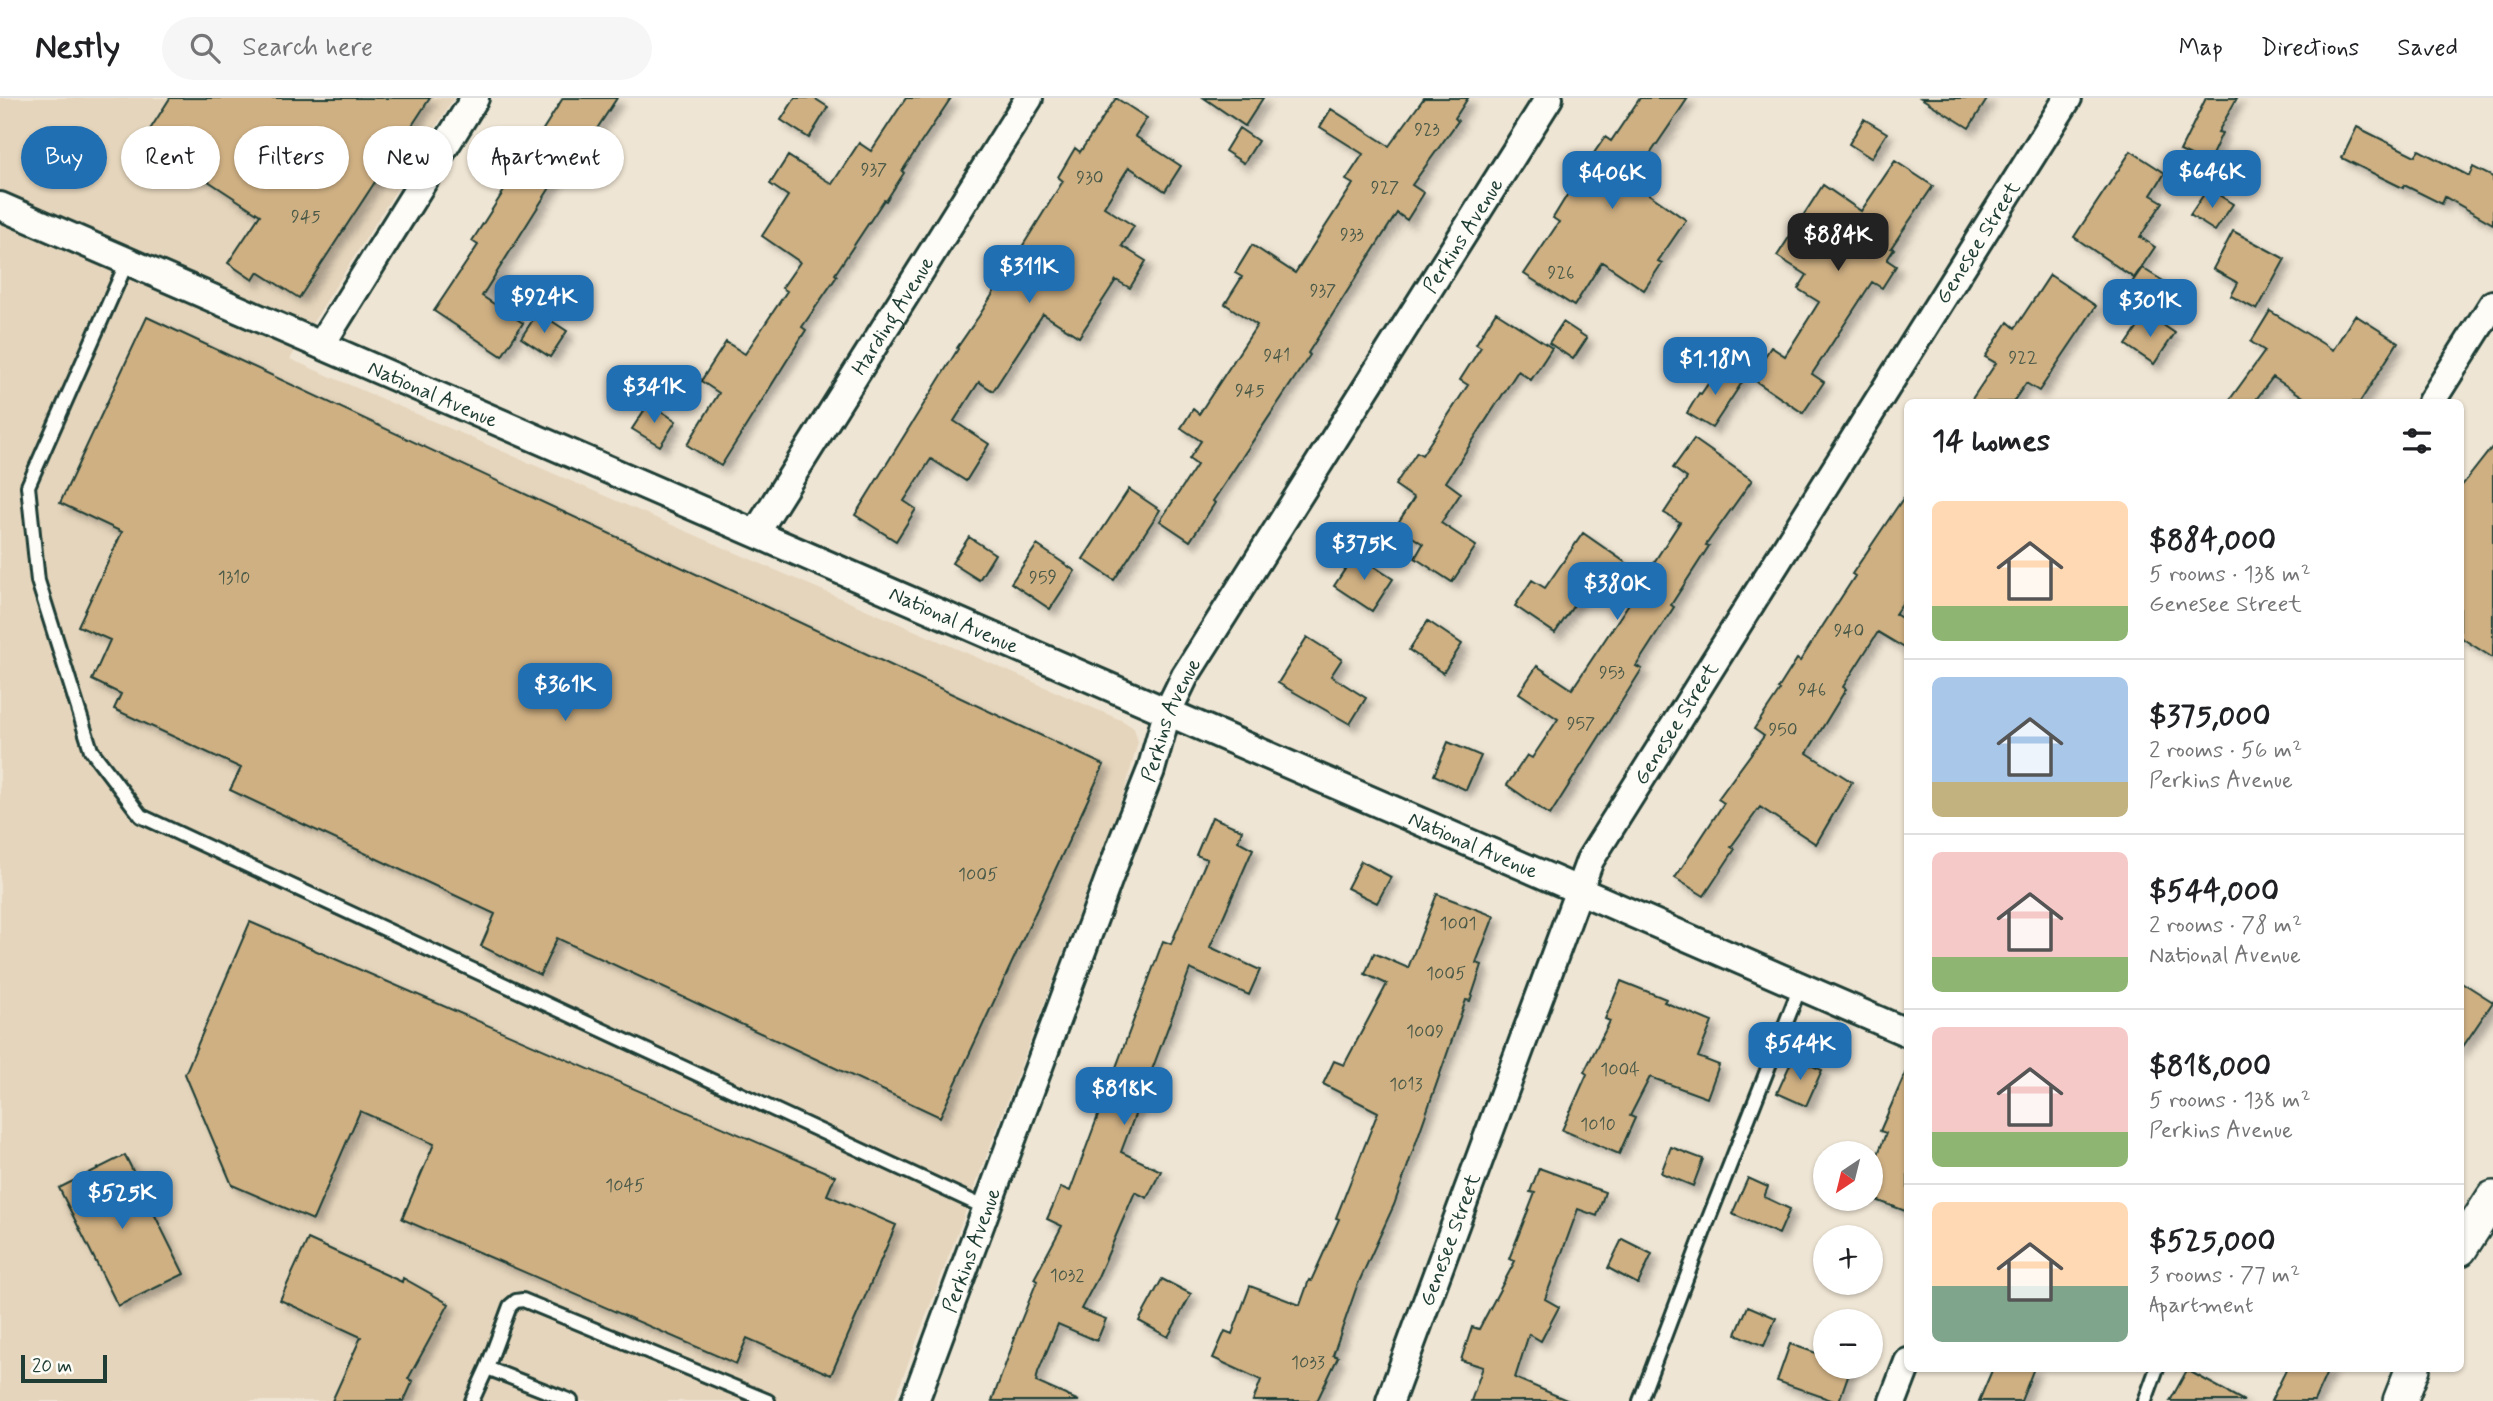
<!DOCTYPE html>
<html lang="en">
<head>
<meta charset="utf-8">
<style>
  body { margin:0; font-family:Mynerve,sans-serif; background:#f6f6f6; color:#202124; height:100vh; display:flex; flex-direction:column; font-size:26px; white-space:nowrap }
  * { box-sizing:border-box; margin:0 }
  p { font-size:23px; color:#757577 }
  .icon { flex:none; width:38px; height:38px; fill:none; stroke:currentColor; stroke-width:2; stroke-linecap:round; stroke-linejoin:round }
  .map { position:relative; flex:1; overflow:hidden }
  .side { position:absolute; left:1904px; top:301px; width:560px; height:973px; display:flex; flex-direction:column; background:#fff; border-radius:10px; box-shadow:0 2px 5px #0004 }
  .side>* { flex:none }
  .top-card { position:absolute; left:21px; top:28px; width:665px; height:63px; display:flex; gap:14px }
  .needle { width:46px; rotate:215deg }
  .fabs { position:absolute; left:1813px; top:1043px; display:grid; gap:14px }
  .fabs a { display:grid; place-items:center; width:70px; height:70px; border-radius:50%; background:#fff; box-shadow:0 2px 5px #0004; font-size:35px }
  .scale { position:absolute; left:21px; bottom:18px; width:86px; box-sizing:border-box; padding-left:7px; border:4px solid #1f3d34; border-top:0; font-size:19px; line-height:24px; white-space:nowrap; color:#1f3d34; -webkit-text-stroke:5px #fdfcf7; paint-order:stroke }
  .price { position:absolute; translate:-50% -60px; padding:0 16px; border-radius:14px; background:#1f6fb2; color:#fff; font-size:23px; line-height:46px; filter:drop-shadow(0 2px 4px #0008) }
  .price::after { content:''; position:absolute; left:50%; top:42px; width:21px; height:16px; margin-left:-10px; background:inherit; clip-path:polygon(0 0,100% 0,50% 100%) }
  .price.current { background:#222; color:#fff }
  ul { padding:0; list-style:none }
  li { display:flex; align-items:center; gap:21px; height:175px; padding:0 28px }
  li+li { border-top:2px solid #e0e0e0 }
  li span { display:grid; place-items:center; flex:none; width:196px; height:140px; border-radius:10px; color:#555 }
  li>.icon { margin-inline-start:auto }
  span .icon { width:84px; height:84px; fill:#fffc; stroke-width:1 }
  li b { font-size:30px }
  h2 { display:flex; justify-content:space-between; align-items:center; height:84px; padding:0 28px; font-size:30px }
  .pill { padding:0 24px; border-radius:32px; background:#fff; box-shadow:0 2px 5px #0004; font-size:24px; line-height:63px }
  .pill.current { background:#1f6fb2; color:#fff }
  header { display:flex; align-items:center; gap:42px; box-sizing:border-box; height:98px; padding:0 35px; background:#fff; border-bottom:2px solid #e0e0e0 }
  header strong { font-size:33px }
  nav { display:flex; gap:38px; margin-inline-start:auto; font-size:24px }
  .search { width:490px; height:63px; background:#f6f6f6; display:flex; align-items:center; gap:18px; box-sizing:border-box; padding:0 24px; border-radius:38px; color:#757577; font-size:26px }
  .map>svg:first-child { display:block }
</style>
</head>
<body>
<header>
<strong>Nestly</strong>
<div class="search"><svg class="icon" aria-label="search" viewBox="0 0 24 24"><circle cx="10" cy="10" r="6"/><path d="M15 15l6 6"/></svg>Search here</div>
<nav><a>Map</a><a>Directions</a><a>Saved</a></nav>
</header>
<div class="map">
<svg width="2493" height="1303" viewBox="0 0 2493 1303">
  <defs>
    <filter id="shadow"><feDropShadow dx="6" dy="6" stdDeviation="3.5" flood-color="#0004"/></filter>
  </defs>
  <rect width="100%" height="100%" fill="#efe5d4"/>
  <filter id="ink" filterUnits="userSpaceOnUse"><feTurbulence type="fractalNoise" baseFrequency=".0143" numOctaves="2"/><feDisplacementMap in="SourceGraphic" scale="14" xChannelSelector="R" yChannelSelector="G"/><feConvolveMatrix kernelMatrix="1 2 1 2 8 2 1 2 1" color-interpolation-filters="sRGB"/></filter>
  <g filter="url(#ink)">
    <path fill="#e5d5bc" d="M 0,0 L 454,0 L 290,261 L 1123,623 L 1134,630 L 1138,644 L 1125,692 L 894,1303 L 0,1303 Z"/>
    <path fill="#cfb083" stroke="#1f3d34" stroke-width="2" filter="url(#shadow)" d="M 170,0 L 430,0 L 299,200 L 258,174 L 253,182 L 228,165 L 260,117 L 144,41 Z
      M 563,0 L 617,0 L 579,58 L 573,53 L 482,198 L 523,225 L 502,258 L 434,213 L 478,147 L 472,143 Z
      M 795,0 L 814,0 L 828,9 L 809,40 L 781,22 Z
      M 906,0 L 951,0 L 902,73 L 904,75 L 886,103 L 884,102 L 835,176 L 837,178 L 802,229 L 806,232 L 721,368 L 687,347 L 719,295 L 701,283 L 726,244 L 745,256 L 787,193 L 782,190 L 800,164 L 762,138 L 788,98 L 770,86 L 788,58 L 832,86 L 859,45 L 871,53 Z
      M 1116,0 L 1147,20 L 1135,38 L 1181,68 L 1165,93 L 1129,69 L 1104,109 L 1134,128 L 1122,148 L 1146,163 L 1130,190 L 1116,182 L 1079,239 L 1043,216 L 993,293 L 979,284 L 954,323 L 989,346 L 966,383 L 931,361 L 904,403 L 916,411 L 896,443 L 855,417 L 958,251 L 957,250 L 979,218 L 1063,83 L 1058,79 L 1075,50 L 1080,54 Z
      M 1204,0 L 1263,0 L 1245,28 Z
      M 1424,0 L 1468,0 L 1455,20 L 1458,23 L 1412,87 L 1424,95 L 1407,122 L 1397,115 L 1308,255 L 1310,257 L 1213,403 L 1215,405 L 1190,443 L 1160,423 L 1197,367 L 1189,361 L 1201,343 L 1181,330 L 1193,311 L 1199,316 L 1257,227 L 1225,206 L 1242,179 L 1235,175 L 1252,147 L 1295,175 L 1353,86 L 1346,82 L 1363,56 L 1320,29 L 1331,11 L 1389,48 Z
      M 1640,0 L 1688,0 L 1644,65 L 1652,71 L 1640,90 L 1686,122 L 1658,163 L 1662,165 L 1644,192 L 1602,164 L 1574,208 L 1524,176 L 1559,124 L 1553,120 L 1583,71 L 1605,39 L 1611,43 Z
      M 1921,0 L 1988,0 L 1969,30 Z
      M 2206,0 L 2237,0 L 2218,34 L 2222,35 L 2208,66 L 2180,53 Z
      M 1864,21 L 1887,35 L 1871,60 L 1849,46 Z
      M 2357,29 L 2415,58 L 2419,52 L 2469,78 L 2473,69 L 2493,79 L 2493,126 L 2445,99 L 2442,106 L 2404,87 L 2403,90 L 2342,60 Z
      M 1239,30 L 1258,43 L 1244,65 L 1225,53 Z
      M 2131,53 L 2165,75 L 2151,97 L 2163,104 L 2140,139 L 2155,149 L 2134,180 L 2074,139 Z
      M 1895,63 L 1933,88 L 1891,150 L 1894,151 L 1887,162 L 1896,168 L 1882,190 L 1872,184 L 1812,276 L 1824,284 L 1803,315 L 1751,280 L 1771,249 L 1785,258 L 1819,204 L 1798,191 L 1807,177 L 1777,158 L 1823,87 L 1861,113 Z
      M 2208,90 L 2233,106 L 2215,133 L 2190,117 Z
      M 2233,133 L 2285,161 L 2257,212 L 2231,198 L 2238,185 L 2213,171 Z
      M 2142,170 L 2165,184 L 2149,209 L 2126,193 Z
      M 2050,177 L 2096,208 L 2039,293 L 2026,285 L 2013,304 L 1970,304 L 1996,265 L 1985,259 L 2008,224 L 2015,230 Z
      M 2270,213 L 2333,252 L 2355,217 L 2398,244 L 2360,304 L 2311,304 L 2273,279 L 2254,304 L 2228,304 L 2265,253 L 2251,244 Z
      M 538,214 L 567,233 L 550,259 L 521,240 Z
      M 1496,214 L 1552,250 L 1531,282 L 1518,273 L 1446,384 L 1461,395 L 1441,425 L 1476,448 L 1452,484 L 1415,460 L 1423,446 L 1396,428 L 1414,400 L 1395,387 L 1417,354 L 1422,357 L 1468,287 L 1460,282 L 1481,249 L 1476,246 Z
      M 2147,216 L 2175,235 L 2154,266 L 2126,247 Z
      M 147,219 L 1104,667 L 940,1019 L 557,840 L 540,877 L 481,848 L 495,816 L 230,692 L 241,670 L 114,611 L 121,596 L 92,582 L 110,542 L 78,528 L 122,434 L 60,405 Z
      M 1563,224 L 1587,240 L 1573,261 L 1549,245 Z
      M 1721,267 L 1743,283 L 1712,330 L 1687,315 L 1699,295 L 1701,296 Z
      M 649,305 L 676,323 L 660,348 L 632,331 Z
      M 1694,341 L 1752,382 L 1706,447 L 1709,448 L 1671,507 L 1674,509 L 1636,568 L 1642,571 L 1550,717 L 1507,687 L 1527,657 L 1532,660 L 1558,621 L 1519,595 L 1537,568 L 1572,591 L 1630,504 L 1593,479 L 1555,535 L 1515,508 L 1532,482 L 1545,490 L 1583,435 L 1645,478 L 1680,424 L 1664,415 L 1687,380 L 1673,370 Z
      M 2493,348 L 2493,560 L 2460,539 L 2460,390 Z
      M 1129,391 L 1160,412 L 1114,482 L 1083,461 Z
      M 1908,393 L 1908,497 L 1895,516 L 1908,524 L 1908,552 L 1878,534 L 1843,589 L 1846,591 L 1807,655 L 1852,684 L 1816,746 L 1760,709 L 1731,749 L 1735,751 L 1704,798 L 1675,780 L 1724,705 L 1718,701 L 1764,638 L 1754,631 L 1780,592 L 1778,591 L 1797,561 L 1800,563 L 1855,478 L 1852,476 Z
      M 969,439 L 995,456 L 979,482 L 952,465 Z
      M 1037,447 L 1075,473 L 1050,511 L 1011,485 Z
      M 1355,456 L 1393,481 L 1372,513 L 1334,488 Z
      M 1428,523 L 1462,546 L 1443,575 L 1409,552 Z
      M 1307,539 L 1342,561 L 1331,578 L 1366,600 L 1350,626 L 1278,585 Z
      M 1448,644 L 1481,658 L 1466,692 L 1434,677 Z
      M 1212,719 L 1242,732 L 1238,743 L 1253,751 L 1210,849 L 1260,872 L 1249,897 L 1190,871 L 1121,1054 L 1161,1073 L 1147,1100 L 1135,1094 L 1097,1181 L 1081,1211 L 1106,1221 L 1097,1243 L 1058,1226 L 1038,1274 L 1036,1284 L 1079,1303 L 992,1303 L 1015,1240 L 1014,1240 L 1037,1183 L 1034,1181 L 1062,1128 L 1047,1121 L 1061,1089 L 1070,1093 L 1163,843 L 1171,846 L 1207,761 L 1196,757 Z
      M 1361,763 L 1391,779 L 1377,805 L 1347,790 Z
      M 1437,796 L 1494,818 L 1476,865 L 1482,867 L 1470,903 L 1466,902 L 1394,1107 L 1357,1188 L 1333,1257 L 1338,1259 L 1317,1303 L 1253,1303 L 1261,1282 L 1213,1260 L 1225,1233 L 1232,1236 L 1250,1188 L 1300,1207 L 1309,1182 L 1311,1183 L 1339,1121 L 1336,1120 L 1378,1014 L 1323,986 L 1334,963 L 1344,967 L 1387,886 L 1365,876 L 1374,855 L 1408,870 Z
      M 250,824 L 835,1078 L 827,1097 L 896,1127 L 831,1277 L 747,1240 L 736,1266 L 402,1121 L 434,1046 L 360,1013 L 313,1122 L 232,1087 L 185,976 Z
      M 1621,883 L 1666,901 L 1664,904 L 1712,924 L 1698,959 L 1719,967 L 1707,1000 L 1650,979 L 1630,1018 L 1635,1020 L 1619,1056 L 1562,1032 L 1587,976 L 1584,974 L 1610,923 L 1605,921 Z
      M 2460,883 L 2493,904 L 2460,953 Z
      M 1793,960 L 1822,972 L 1806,1008 L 1777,995 Z
      M 1908,969 L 1908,1114 L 1871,1100 L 1871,1075 L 1886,1035 L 1880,1033 Z
      M 1671,1049 L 1703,1061 L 1693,1088 L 1661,1075 Z
      M 125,1057 L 184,1176 L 118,1208 L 59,1090 Z
      M 1539,1070 L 1605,1094 L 1597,1118 L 1578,1111 L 1545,1201 L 1559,1209 L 1541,1243 L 1529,1236 L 1515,1280 L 1569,1303 L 1471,1303 L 1483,1269 L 1461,1262 L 1472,1229 L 1479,1231 L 1515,1163 L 1509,1161 L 1535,1095 L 1530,1094 Z
      M 1748,1080 L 1768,1089 L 1764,1099 L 1790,1111 L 1779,1136 L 1732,1116 Z
      M 308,1141 L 402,1184 L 403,1180 L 449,1206 L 408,1281 L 413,1283 L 404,1303 L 332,1303 L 361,1239 L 280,1202 Z
      M 1622,1141 L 1652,1156 L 1638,1186 L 1608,1170 Z
      M 1162,1181 L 1191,1196 L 1168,1239 L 1139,1223 Z
      M 1748,1208 L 1776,1220 L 1764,1248 L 1736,1236 Z
      M 1790,1246 L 1825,1258 L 1825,1269 L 1851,1269 L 1839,1303 L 1834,1303 L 1777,1283 Z
      M 1993,1270 L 2034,1270 L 2021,1303 L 1979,1303 Z
      M 2287,1270 L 2329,1270 L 2314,1303 L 2271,1303 Z
      M 2187,1272 L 2244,1303 L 2170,1303 Z"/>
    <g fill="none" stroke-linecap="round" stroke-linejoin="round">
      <defs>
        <path id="service" d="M 127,164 L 28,388 L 38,483 L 91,652 L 141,718 L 986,1110
          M 487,1270 L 510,1208 L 516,1203 L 523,1202 L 768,1303
          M 472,1303 L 487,1270 L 571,1303
          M 1640,1303 L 1707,1125 L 1800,889
          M 2145,1303 L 2157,1270"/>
        <g id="minor">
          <path id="s1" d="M 0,108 L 1908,935"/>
          <path d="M 321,247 L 475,0"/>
          <path d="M 2431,304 L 2493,206"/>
          <path id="s2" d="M 756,435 L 1029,0"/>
          <path id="s3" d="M 915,1303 L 1122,745 L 1151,672 L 1167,615 L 1185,578 L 1549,0"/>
          <path id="s4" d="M 1390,1303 L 1590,762 L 2068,0"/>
          <path d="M 1893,1303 L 1908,1264"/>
        </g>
        <path id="tertiary" d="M 2460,1151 L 2493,1100
          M 2400,1303 L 2413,1270"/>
      </defs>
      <use href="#service" stroke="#1f3d34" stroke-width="18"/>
      <use href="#minor" stroke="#1f3d34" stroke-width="32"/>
      <use href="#tertiary" stroke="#1f3d34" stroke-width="38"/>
      <use href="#service" stroke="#fdfcf7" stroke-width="12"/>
      <use href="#minor" stroke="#fdfcf7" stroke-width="26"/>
      <use href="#tertiary" stroke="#fdfcf7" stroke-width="33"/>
    </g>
  </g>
  <g text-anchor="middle" stroke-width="7" stroke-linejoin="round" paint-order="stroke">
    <g font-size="18" fill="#4b5a48">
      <text x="1427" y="37">923</text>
      <text x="874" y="77">937</text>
      <text x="1090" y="85">930</text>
      <text x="1385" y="95">927</text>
      <text x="306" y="124">945</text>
      <text x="1352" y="142">933</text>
      <text x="1561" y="180">926</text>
      <text x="1323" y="198">937</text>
      <text x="1277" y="263">941</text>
      <text x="2023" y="265">922</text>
      <text x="1250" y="298">945</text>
      <text x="234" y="485">1310</text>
      <text x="1043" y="485">959</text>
      <text x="1849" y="538">940</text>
      <text x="1612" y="580">953</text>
      <text x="1812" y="597">946</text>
      <text x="1581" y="631">957</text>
      <text x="1783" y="637">950</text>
      <text x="978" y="782">1005</text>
      <text x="1458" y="831">1001</text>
      <text x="1446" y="881">1005</text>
      <text x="1425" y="939">1009</text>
      <text x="1620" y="977">1004</text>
      <text x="1406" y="992">1013</text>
      <text x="1598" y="1032">1010</text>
      <text x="625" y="1093">1045</text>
      <text x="1067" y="1183">1032</text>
      <text x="1308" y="1270">1033</text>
    </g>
    <g font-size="21" fill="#1f3d34" stroke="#fdfcf7">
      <text dy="7" stroke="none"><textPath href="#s3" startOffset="1295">Perkins Avenue</textPath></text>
      <text dy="7" stroke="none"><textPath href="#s4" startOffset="1306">Genesee Street</textPath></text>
      <text dy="7" stroke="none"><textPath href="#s2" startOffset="257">Harding Avenue</textPath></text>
      <text dy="7" stroke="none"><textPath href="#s1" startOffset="472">National Avenue</textPath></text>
      <text dy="7" stroke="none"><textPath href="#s1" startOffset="1040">National Avenue</textPath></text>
      <text dy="7" stroke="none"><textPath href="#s3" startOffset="728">Perkins Avenue</textPath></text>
      <text dy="7" stroke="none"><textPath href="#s4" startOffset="738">Genesee Street</textPath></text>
      <text dy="7" stroke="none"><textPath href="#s1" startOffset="1606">National Avenue</textPath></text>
      <text dy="7" stroke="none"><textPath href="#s4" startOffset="172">Genesee Street</textPath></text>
      <text dy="7" stroke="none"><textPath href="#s3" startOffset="161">Perkins Avenue</textPath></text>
    </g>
  </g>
</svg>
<div class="fabs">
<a><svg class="needle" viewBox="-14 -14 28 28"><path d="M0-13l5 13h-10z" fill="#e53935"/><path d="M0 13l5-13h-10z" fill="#757577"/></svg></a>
<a>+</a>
<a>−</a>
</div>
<div class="scale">20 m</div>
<b class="price" style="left:2212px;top:112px">$646K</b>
<b class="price" style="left:1612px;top:113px">$406K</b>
<b class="price current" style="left:1838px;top:175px">$884K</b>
<b class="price" style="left:1029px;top:207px">$311K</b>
<b class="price" style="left:544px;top:237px">$924K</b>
<b class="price" style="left:2150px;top:241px">$301K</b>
<b class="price" style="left:1715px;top:299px">$1.18M</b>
<b class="price" style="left:654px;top:327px">$341K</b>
<b class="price" style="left:1364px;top:484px">$375K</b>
<b class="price" style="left:1617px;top:524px">$380K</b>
<b class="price" style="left:565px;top:625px">$361K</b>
<b class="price" style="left:1800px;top:984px">$544K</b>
<b class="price" style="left:1124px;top:1029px">$818K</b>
<b class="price" style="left:122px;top:1133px">$525K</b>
<div class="top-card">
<a class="pill current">Buy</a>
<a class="pill">Rent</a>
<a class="pill">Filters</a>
<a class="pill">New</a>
<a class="pill">Apartment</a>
</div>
<section class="side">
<h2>14 homes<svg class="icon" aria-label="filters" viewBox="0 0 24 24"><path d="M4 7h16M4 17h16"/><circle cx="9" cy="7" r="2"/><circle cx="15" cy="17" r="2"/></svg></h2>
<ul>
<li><span style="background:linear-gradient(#ffd9b3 75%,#8fb573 0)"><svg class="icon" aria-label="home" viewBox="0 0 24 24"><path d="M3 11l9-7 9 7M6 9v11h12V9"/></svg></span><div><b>$884,000</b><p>5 rooms · 138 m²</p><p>Genesee Street</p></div></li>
<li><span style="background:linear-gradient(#a9c7e8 75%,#c2b280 0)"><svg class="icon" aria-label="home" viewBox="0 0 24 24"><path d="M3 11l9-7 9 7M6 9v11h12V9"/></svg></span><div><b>$375,000</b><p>2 rooms · 56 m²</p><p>Perkins Avenue</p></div></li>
<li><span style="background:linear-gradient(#f6c9c9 75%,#8fb573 0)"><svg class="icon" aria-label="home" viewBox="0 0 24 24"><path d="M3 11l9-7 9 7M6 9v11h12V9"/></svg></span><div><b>$544,000</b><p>2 rooms · 78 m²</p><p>National Avenue</p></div></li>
<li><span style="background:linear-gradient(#f6c9c9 75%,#8fb573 0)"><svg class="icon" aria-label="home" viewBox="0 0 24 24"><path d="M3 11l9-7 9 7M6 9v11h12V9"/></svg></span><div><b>$818,000</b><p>5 rooms · 138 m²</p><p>Perkins Avenue</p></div></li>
<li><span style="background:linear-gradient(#ffd9b3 60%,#7fa58c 0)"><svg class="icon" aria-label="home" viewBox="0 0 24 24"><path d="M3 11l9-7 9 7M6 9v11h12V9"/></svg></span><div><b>$525,000</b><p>3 rooms · 77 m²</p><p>Apartment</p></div></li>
</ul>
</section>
</div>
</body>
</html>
